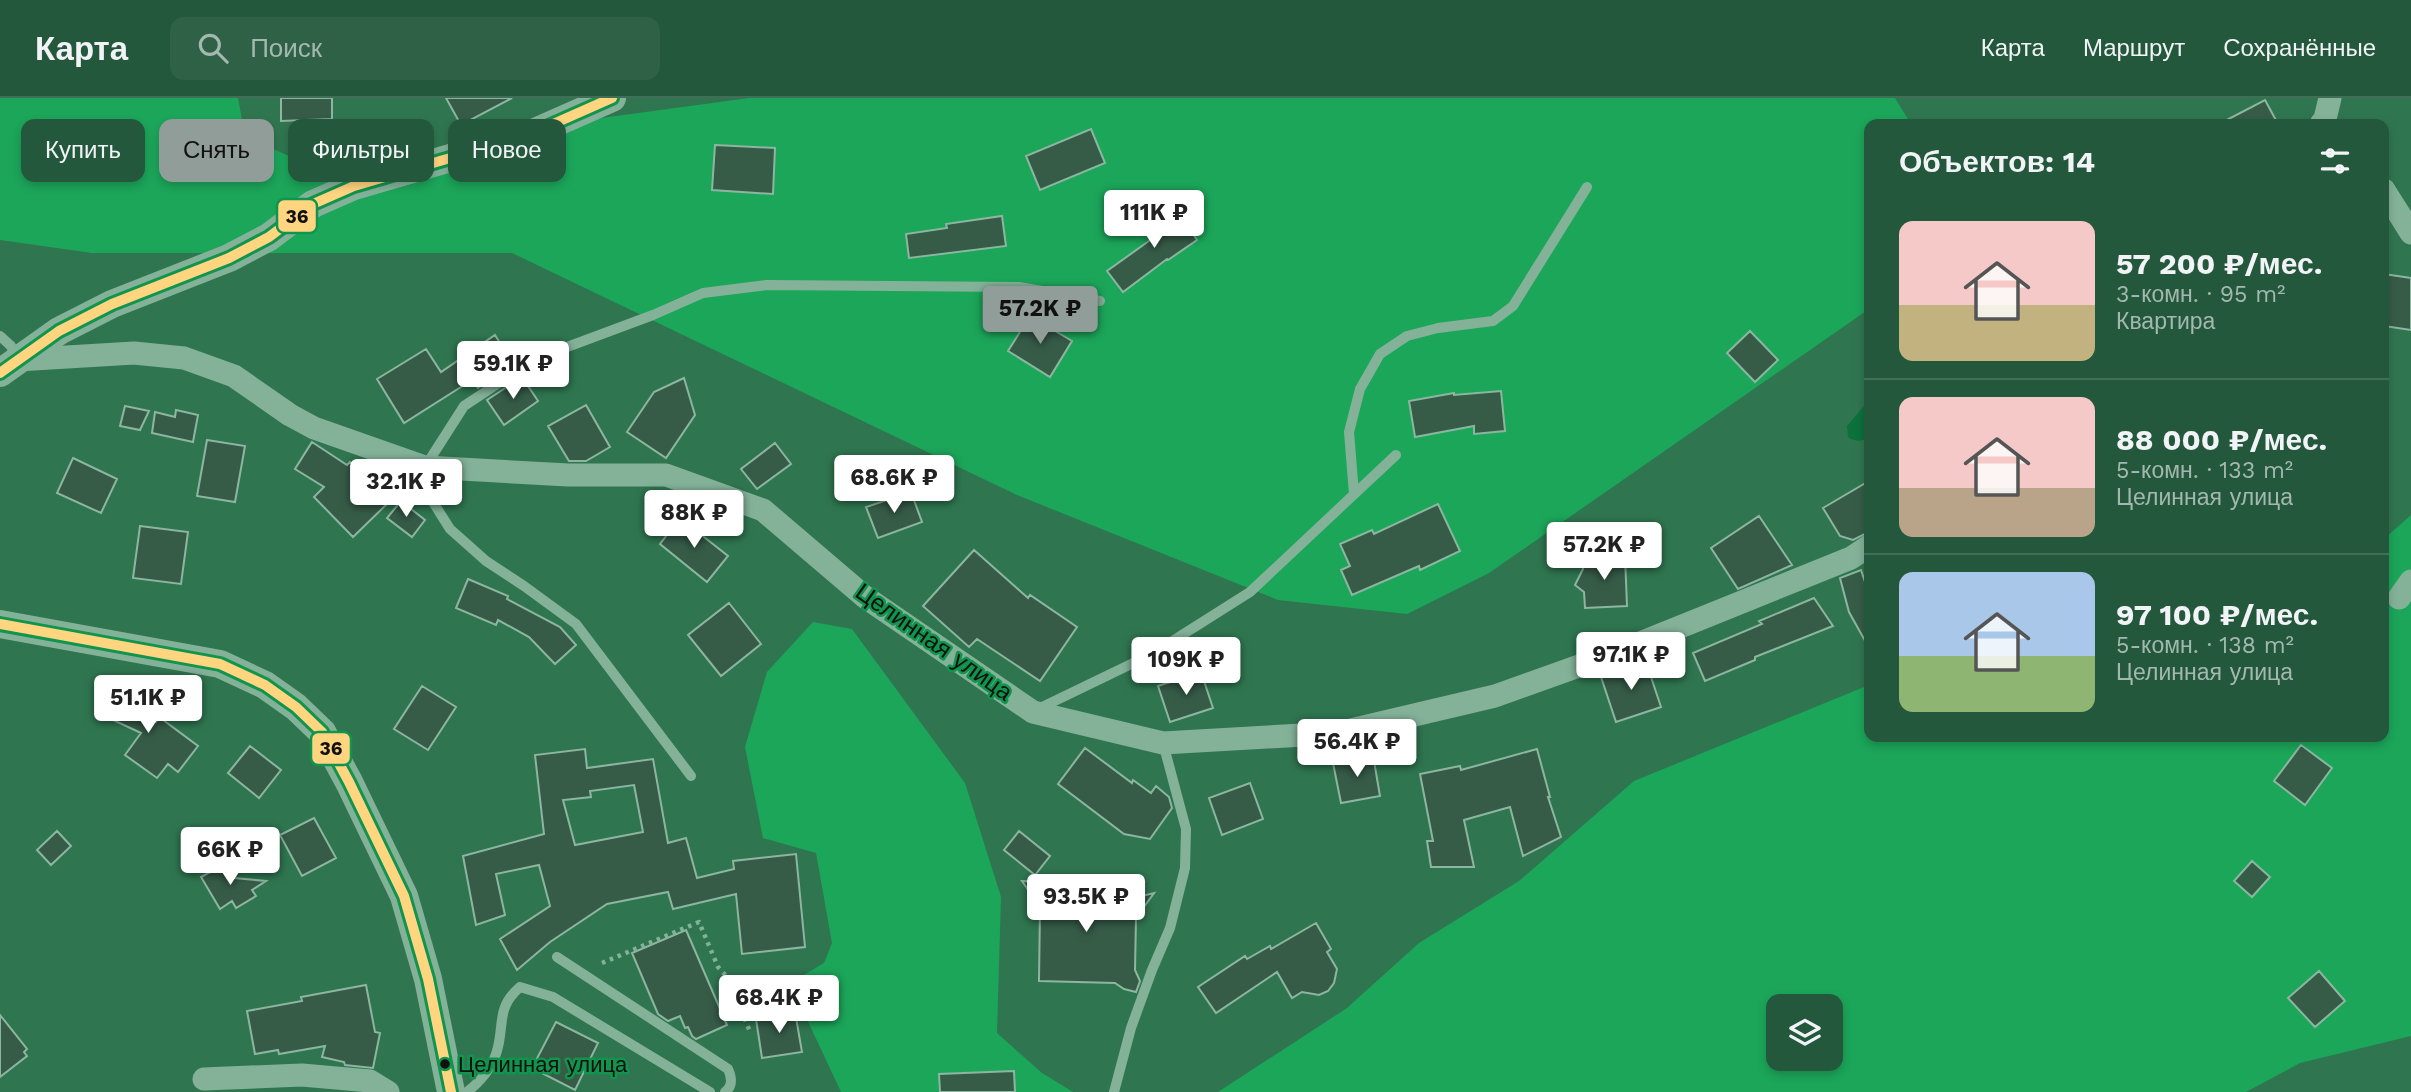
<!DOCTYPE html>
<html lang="ru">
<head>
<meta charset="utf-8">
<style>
  body { margin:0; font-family:"Work Sans",sans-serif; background:#2f6147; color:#f1f3f6; height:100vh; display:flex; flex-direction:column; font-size:26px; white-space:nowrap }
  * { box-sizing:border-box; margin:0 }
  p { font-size:23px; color:#a3b8af }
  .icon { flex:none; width:38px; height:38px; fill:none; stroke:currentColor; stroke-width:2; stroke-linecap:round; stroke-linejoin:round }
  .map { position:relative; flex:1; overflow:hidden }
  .side { position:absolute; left:1864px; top:21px; width:525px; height:623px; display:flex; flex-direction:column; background:#23583c; border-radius:14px; box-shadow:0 4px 10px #0003 }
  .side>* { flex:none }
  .banner { position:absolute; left:21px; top:21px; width:665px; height:63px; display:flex; gap:14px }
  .controls { position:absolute; left:1766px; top:896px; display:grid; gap:14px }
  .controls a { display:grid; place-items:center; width:77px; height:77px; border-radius:14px; background:#23583c; box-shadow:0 4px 10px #0003; font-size:35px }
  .price { position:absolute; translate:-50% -60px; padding:0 16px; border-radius:7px; background:#fff; color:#222; font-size:23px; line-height:46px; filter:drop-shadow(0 2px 4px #0008) }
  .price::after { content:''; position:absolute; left:50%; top:42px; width:21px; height:16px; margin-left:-10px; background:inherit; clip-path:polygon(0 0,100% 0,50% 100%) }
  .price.current { background:#919d99; color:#111 }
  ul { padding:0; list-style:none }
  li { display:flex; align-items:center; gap:21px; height:175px; padding:0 35px }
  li+li { border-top:2px solid #406e56 }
  li span { display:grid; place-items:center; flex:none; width:196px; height:140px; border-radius:14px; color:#555 }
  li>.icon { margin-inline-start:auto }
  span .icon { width:84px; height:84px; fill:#fffc; stroke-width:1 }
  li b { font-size:30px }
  h2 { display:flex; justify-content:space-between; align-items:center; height:84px; padding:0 35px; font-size:30px }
  .pill { padding:0 24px; border-radius:14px; background:#23583c; box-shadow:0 4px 10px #0003; font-size:24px; line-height:63px }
  .pill.current { background:#919d99; color:#111 }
  header { display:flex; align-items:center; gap:42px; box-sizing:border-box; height:98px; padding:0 35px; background:#23583c; border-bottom:2px solid #406e56 }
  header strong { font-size:33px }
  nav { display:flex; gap:38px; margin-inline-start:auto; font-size:24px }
  .search { width:490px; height:63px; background:#2f6147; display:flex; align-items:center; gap:18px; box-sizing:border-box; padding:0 24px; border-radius:14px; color:#a3b8af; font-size:26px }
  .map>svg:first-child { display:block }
</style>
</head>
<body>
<header>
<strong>Карта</strong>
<div class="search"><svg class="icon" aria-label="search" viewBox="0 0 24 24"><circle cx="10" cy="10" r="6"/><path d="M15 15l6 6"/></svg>Поиск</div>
<nav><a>Карта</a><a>Маршрут</a><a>Сохранённые</a></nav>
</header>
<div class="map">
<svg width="2411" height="994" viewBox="0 0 2411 994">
  <rect width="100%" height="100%" fill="#2f7650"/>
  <path fill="#1ca65a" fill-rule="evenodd" d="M 0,0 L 238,0 L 245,38 L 361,91 L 594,21 L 749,0 L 1895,0 L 1911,26 L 1869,26 L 1869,211 L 1489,475 L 1407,516 L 1278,502 L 1017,397 L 512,155 L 92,155 L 0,142 Z
    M 2411,417 L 2411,938 L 2300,965 L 2246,994 L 1218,994 L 1347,910 L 1419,845 L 1519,783 L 1634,683 L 1869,587 L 1869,639 L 2384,639 L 2384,441 ZM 1778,908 L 1830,908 L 1830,961 L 1778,961 Z
    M 813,524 L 852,531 L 965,685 L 1001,799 L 997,935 L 1042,975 L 1073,994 L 841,994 L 790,885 L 824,865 L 832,845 L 816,755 L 763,740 L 745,649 L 767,574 Z"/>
  <path fill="#0d713c" d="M 1869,302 L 1869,339 C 1862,344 1855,344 1848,339 L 1847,328 Z"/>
  <path fill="#365c48" stroke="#8cb6a0" stroke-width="2" fill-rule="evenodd" d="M 281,0 L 332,0 L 332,21 L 281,23 Z
    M 446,0 L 512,0 L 461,27 Z
    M 2265,2 L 2278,26 L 2219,26 Z
    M 1091,31 L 1105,65 L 1040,92 L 1026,58 Z
    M 715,47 L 775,50 L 773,96 L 712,92 Z
    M 1175,109 L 1197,142 L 1168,162 L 1167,161 L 1123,194 L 1107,173 L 1153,140 L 1146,130 Z
    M 1002,118 L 1006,148 L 909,160 L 906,136 L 947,130 L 946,126 Z
    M 2384,176 L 2411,180 L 2411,232 L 2384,228 Z
    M 1030,218 L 1072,243 L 1050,279 L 1008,253 Z
    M 1750,233 L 1778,262 L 1755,284 L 1727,255 Z
    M 495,237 L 513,266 L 478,290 L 472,282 L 404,325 L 377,281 L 426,251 L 441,274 Z
    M 522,279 L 538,303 L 504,327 L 487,302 Z
    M 684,280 L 695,317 L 666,360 L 627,334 L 654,294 Z
    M 1501,293 L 1505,333 L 1474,336 L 1474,328 L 1415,339 L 1409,303 L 1454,295 L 1454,297 Z
    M 586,307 L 610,349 L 586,363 L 569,363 L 548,328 Z
    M 125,308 L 149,313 L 140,332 L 120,328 Z
    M 176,312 L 198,317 L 193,344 L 152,335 L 155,314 L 175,319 Z
    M 207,342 L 245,348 L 235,404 L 197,398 Z
    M 312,344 L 347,367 L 350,364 L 389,404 L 353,439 L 314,399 L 324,389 L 295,371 Z
    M 775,345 L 791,366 L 757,391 L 741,371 Z
    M 73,360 L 117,381 L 101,415 L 57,395 Z
    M 1869,383 L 1869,434 L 1853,442 L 1840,438 L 1823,410 Z
    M 911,394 L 922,424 L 878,440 L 866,409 Z
    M 401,403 L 425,422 L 412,439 L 387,420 Z
    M 1438,406 L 1460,453 L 1420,472 L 1419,468 L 1352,497 L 1341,472 L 1350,468 L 1340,446 L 1372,432 L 1374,436 Z
    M 1759,418 L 1792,467 L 1738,491 L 1711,450 Z
    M 680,420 L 728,458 L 707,484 L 660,446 Z
    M 140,428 L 188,434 L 181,486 L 133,480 Z
    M 974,452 L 1028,500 L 1030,497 L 1077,529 L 1040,583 L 977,541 L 969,549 L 923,508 Z
    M 1625,458 L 1627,508 L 1585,510 L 1584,494 L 1575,487 L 1583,471 L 1583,460 Z
    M 1861,472 L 1869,496 L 1869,550 L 1849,514 L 1840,480 Z
    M 468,481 L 508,498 L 507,501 L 560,529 L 576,547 L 555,566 L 529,539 L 498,522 L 496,527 L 456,510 Z
    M 1814,500 L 1833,528 L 1755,559 L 1755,562 L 1705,583 L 1693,555 L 1762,526 L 1759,523 Z
    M 729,505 L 761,546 L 721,578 L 688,537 Z
    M 1646,564 L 1661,609 L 1616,624 L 1601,579 Z
    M 1201,574 L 1213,610 L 1170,624 L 1158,588 Z
    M 422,588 L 456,609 L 428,652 L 394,631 Z
    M 107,589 L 127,598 L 127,600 L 156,624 L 159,619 L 198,648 L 178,674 L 168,666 L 157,680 L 125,657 L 141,635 L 96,614 Z
    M 2301,647 L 2332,670 L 2305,707 L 2274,683 Z
    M 250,648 L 281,672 L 259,700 L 228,675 Z
    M 1085,650 L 1132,685 L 1133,682 L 1151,695 L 1156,688 L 1169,699 L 1172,710 L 1150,741 L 1124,736 L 1058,686 Z
    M 585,651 L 587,670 L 653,661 L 668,745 L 686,740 L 697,780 L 734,771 L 733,763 L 796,756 L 805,849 L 742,856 L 736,796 L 673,811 L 668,794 L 607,806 L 550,844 L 517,872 L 500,841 L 550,808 L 539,767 L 496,776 L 505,817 L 476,827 L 463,758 L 544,736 L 535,657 ZM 634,687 L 643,734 L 575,747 L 563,702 L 591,699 L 590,693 Z
    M 1537,651 L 1550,699 L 1548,699 L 1561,739 L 1523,758 L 1510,709 L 1464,722 L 1474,769 L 1431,769 L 1427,743 L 1433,743 L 1420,676 L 1460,668 L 1461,672 Z
    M 1373,657 L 1380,698 L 1341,705 L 1333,665 Z
    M 1250,685 L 1263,721 L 1222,737 L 1209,700 Z
    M 314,720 L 336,760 L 302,778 L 280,737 Z
    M 57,733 L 71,748 L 51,767 L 37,752 Z
    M 1019,733 L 1050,758 L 1035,777 L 1004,752 Z
    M 2252,763 L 2270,779 L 2252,799 L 2234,783 Z
    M 225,766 L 234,780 L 266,783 L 252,792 L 256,798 L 236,810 L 232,803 L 220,811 L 201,779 Z
    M 1022,783 L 1101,785 L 1100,808 L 1154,795 L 1136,820 L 1135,872 L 1140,883 L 1136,894 L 1124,891 L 1115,885 L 1039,883 L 1040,809 Z
    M 1316,825 L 1331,851 L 1327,854 L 1337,871 L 1334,885 L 1328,893 L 1319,897 L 1302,894 L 1292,900 L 1277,874 L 1216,915 L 1198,889 L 1245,858 L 1247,861 L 1270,848 L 1271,851 Z
    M 686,832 L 727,927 L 696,941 L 692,938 L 688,929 L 685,930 L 680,918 L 668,923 L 658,916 L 632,855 Z
    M 2319,873 L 2345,903 L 2315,929 L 2288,900 Z
    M 366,887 L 375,934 L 380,935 L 373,970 L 345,967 L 344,964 L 322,959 L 325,948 L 279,956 L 278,952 L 255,956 L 247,913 L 302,903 L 301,899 Z
    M 795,914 L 802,954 L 762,960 L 756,921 Z
    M 0,917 L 27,951 L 24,954 L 27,958 L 0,979 Z
    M 556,924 L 598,945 L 575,992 L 532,970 Z
    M 1014,973 L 1015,994 L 940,994 L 939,976 Z"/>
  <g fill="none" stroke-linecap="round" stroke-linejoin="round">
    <path stroke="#84b299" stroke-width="4.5" stroke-dasharray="3.5 5" stroke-linecap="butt" d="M 602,865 L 699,824 L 718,869 L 727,879 L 751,936"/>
    <path stroke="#84b299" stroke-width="10" d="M 0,238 L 11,248 L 17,262
      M 1354,396 L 1349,334 L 1360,291 L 1380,256 L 1407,238 L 1438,230 L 1493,223 L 1513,208 L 1587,89
      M 1036,612 L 1152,556 L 1250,494 L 1396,357
      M 691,678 L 576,526 L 524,488 L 486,463 L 450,431 L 421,385 L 425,369 L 464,308 L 535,261 L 653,217 L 703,195 L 767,187 L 1019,189 L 1100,203
      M 557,859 L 728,971 C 732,980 733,988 725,994
      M 467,994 C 481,983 494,967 498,949 C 504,924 497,909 520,889 L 553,899 L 710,994
      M 1114,994 L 1131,930 L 1152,872 L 1170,830 L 1185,770 L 1186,731 L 1163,645"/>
    <path stroke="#84b299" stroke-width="23" d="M 2321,26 L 2325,21 L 2330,0
      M 2384,92 L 2411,135
      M 17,262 L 134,255 L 184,260 L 234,278 L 290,317 L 314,330 L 425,369 L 568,377 L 666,377 L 763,412 L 865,499 L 1033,614 L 1163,645 L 1338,635 L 1495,598 L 1618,554 L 1851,460 L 1869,448
      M 2399,500 L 2411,483
      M 204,981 L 302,977 L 370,983 L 388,994"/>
    <path stroke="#84b299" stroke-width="28" d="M 0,275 L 59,233 L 112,206 L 229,160 L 269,139 L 313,106 L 354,88 L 526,38 L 612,0
      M 0,526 L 220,566 L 265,587 L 296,609 L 322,634 L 349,684 L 404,798 L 428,881 L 451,994"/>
    <defs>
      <path id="bus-1" d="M 0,275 L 59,233 L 112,206 L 229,160 L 269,139 L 313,106 L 354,88 L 526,38 L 612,0
        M 0,526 L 220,566 L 265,587 L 296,609 L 322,634 L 349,684 L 404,798 L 428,881 L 451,994"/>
    </defs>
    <use href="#bus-1" stroke="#11944d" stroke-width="16"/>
    <use href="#bus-1" stroke="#ffd580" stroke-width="10"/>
  </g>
  <circle fill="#111" stroke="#11944d" stroke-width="2.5" cx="445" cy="966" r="6"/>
  <g text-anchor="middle" stroke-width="5" stroke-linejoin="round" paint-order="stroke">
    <g font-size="22" fill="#111" stroke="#11944d" text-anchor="start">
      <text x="458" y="974">Целинная улица</text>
    </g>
    <g font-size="24" fill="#111" stroke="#11944d">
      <text transform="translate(934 544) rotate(35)" y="8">Целинная улица</text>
    </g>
  </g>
  <g stroke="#11944d" stroke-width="2.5">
    <rect x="277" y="101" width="40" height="34" rx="7" fill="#ffd580"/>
    <rect x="311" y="634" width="40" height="33" rx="7" fill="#ffd580"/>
  </g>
  <g font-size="19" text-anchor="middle" font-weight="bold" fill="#111">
    <text x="297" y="125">36</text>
    <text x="331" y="657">36</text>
  </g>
</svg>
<div class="controls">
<a><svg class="icon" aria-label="layers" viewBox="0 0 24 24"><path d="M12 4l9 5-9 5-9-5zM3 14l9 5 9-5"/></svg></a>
</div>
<b class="price" style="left:1154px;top:152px">111K ₽</b>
<b class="price current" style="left:1040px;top:248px">57.2K ₽</b>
<b class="price" style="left:513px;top:303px">59.1K ₽</b>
<b class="price" style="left:894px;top:417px">68.6K ₽</b>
<b class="price" style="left:406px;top:421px">32.1K ₽</b>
<b class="price" style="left:694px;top:452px">88K ₽</b>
<b class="price" style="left:1604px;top:484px">57.2K ₽</b>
<b class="price" style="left:1631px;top:594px">97.1K ₽</b>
<b class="price" style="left:1186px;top:599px">109K ₽</b>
<b class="price" style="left:148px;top:637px">51.1K ₽</b>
<b class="price" style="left:1357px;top:681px">56.4K ₽</b>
<b class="price" style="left:230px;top:789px">66K ₽</b>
<b class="price" style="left:1086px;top:836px">93.5K ₽</b>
<b class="price" style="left:779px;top:937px">68.4K ₽</b>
<div class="banner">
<a class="pill">Купить</a>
<a class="pill current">Снять</a>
<a class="pill">Фильтры</a>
<a class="pill">Новое</a>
</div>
<section class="side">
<h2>Объектов: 14<svg class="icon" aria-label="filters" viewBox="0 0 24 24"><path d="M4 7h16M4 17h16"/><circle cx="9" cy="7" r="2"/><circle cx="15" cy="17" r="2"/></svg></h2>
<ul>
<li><span style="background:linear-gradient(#f6c9c9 60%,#c2b280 0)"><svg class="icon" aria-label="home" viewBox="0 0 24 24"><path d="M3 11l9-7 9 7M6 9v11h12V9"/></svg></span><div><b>57 200 ₽/мес.</b><p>3-комн. · 95 m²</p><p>Квартира</p></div></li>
<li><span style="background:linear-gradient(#f6c9c9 65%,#b9a48a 0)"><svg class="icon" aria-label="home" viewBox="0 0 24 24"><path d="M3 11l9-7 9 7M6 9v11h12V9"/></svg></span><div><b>88 000 ₽/мес.</b><p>5-комн. · 133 m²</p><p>Целинная улица</p></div></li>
<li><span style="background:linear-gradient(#a9c7e8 60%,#8fb573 0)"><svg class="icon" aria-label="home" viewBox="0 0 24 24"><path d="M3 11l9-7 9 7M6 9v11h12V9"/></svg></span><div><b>97 100 ₽/мес.</b><p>5-комн. · 138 m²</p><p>Целинная улица</p></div></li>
</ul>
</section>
</div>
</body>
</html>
